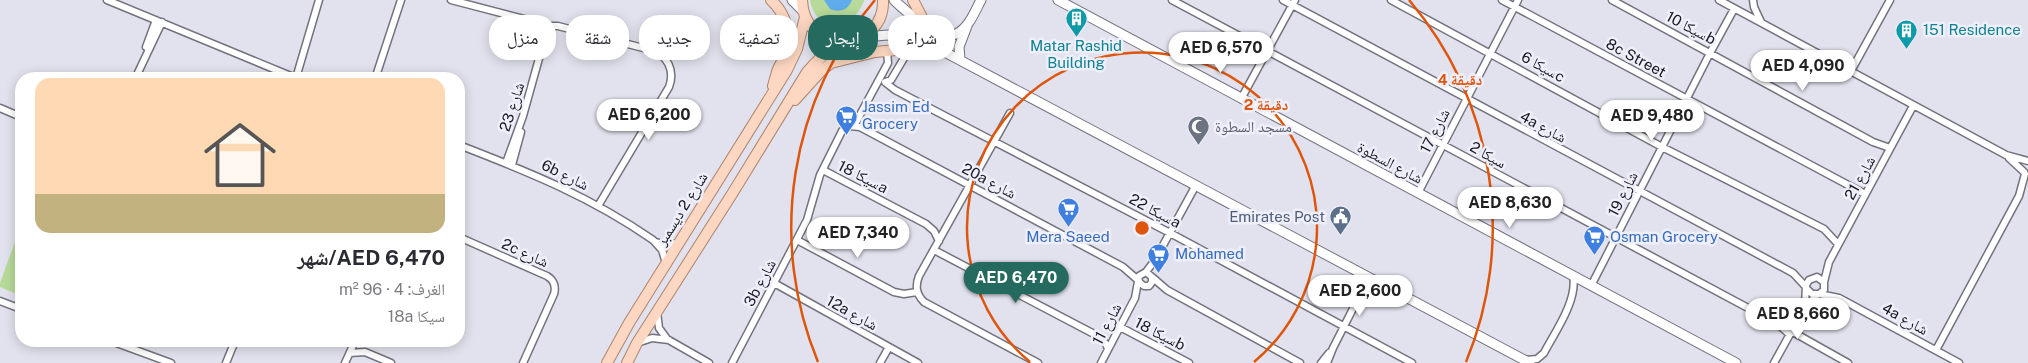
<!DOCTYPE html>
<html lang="ar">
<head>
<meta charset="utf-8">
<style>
  body { margin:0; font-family:"Public Sans","Noto Naskh Arabic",sans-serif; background:#f2f2f3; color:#2b2b33; direction:rtl; height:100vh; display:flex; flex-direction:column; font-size:19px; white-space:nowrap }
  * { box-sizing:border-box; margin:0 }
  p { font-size:16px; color:#7c7c81 }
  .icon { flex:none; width:28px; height:28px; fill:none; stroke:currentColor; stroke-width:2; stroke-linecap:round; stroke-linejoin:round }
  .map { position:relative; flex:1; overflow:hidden; direction:ltr }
  .drawer { position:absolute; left:15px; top:72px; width:450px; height:275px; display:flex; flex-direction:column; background:#fff; border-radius:20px; box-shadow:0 2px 12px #0003; direction:rtl }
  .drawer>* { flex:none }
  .hud { position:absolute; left:480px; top:15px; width:475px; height:45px; direction:rtl; display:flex; gap:10px }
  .price { position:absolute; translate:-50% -42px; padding:0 11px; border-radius:18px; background:#fff; color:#222; font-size:16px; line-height:32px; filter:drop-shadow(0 1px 2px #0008) }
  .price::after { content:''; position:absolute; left:50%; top:30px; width:15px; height:11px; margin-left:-8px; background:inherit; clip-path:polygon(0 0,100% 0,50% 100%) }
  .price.on { background:#246a5f; color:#fff }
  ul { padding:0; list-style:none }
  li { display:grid; align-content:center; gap:10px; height:265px; padding:0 20px }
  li+li { border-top:1px solid #e1e1e2 }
  li span { display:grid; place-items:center; height:155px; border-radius:15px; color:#555 }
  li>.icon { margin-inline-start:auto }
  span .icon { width:90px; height:90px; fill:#fffc; stroke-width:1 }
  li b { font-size:21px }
  .tag { padding:0 18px; border-radius:20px; background:#fff; box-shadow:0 2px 12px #0003; font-size:18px; line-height:45px }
  .tag.on { background:#246a5f; color:#fff }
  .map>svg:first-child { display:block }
</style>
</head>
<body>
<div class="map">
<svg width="2028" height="363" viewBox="0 0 2028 363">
  <rect width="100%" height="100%" fill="#e2e2ee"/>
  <path fill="#b7da9a" d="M 810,0 L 864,0 L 864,1 C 854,30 815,33 810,0 Z
    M 21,225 L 21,296 L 0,287 L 0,283 Z"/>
  <path fill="#60aceb" d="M 824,0 L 852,0 C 848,10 840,13 830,9 Z"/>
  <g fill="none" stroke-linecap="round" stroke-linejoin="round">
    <defs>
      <path id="minor" d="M 107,0 L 298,79
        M 451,0 L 532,21 C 541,27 545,34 543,44 L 523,116 L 506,163
        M 1172,0 L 1778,324 L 1789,334
        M 1283,0 L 1793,273 L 1806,287
        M 1391,0 L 1662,147 L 1824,229 L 1838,244
        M 1502,0 L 1865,194
        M 1612,0 L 1873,142 L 1890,148
        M 1719,0 L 2006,155 L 2028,161
        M 1753,0 L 1754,7 L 1761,22
        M 541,29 L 547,26 L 558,26 L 651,50 C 668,55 675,71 669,87 L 598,206
        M 146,47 L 156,20
        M 1851,71 L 1890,0
        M 296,78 L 319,0
        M 135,79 L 162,22
        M 375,79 L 401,0
        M 885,82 L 891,80 L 910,48
        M 886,83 L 895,90 L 1170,233 L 1412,363
        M 1241,99 L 1295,0
        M 0,108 L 21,117
        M 1010,113 L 919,276 C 915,286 916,294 924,302 L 1038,363
        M 854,126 L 888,63 L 887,50
        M 459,145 C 529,172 591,197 653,240 L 662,250 L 666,263
        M 2009,158 L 2024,172
        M 512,165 L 521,132
        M 823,170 L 926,224 L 934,231 L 939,241
        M 1418,193 L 1518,0
        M 459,237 L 547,276 C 554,280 556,287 554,294 L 523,363
        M 797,240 L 894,292 L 904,294 L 917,292
        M 656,242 L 666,245 L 678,243
        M 934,250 L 1096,335 L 1106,344 L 1108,349
        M 1146,272 L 1155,260 L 1196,185
        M 1152,277 L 1167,290 L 1300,363
        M 1824,282 L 1829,262 L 1913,106
        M 774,283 L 918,363
        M 1591,286 L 1710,53 L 1734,9
        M 1819,294 L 1839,298 L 1959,363
        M 0,301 L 21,309
        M 1805,306 L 1806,285 L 1809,280 L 1817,277 L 1824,282 L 1824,290 L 1819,294 L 1812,294 L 1807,289
        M 657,312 L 659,328 L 667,339 L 709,363
        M 1120,327 L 1189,363
        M 1791,331 L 1848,363
        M 111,341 L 171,363
        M 637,343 L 652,338 L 669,340
        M 1936,350 L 2019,196 L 2025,174
        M 350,353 L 365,352 L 391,363
        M 1526,360 L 1537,359 L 1544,353 C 1555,332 1578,300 1573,276
        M 226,363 L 235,341
        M 345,363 L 355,341
        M 732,363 L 807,220 L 820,175 L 842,131 L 849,126 L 860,127 L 1123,267 L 1139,281
        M 880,363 L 889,347
        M 1101,363 L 1135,298 L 1139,276 L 1146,272 L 1152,277 L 1152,282 L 1149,286 L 1144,286 L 1139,282
        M 1321,363 L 1329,353
        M 1327,363 L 1333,348 L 1369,277
        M 1774,363 L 1805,307 L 1817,295"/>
      <path id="secondary" d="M 792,0 L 802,10
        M 894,0 C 905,11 941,41 956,34 C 969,28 975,11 981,0
        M 1058,0 L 1736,363
        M 860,39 C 882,34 900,33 922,40 L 1530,363
        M 960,59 L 959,47 L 967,26"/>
      <path id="primary" d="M 771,0 C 784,12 792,32 788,50 C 786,56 782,61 779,67 C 776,73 775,80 773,86
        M 802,0 C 803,28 821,40 848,42
        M 913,0 L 926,25
        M 795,100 L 822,70 L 831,63 L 875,52 L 907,49 L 922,40
        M 607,363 L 629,323 L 787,70 L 797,49 L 805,17
        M 627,363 L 637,343 L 732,194 L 807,72 C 814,64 821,56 830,50 C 854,37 884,36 883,0"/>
    </defs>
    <use href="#minor" stroke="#73737d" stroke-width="9"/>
    <use href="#secondary" stroke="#73737d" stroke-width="11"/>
    <use href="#primary" stroke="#ac846e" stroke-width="12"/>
    <use href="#minor" stroke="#fff" stroke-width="6"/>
    <use href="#secondary" stroke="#fff" stroke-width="9"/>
    <use href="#primary" stroke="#fdd7c1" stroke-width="10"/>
  </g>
  <g fill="none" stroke="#de560d" stroke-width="2.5">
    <path d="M1030 362A175 175 0 1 1 1254 362"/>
    <path d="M818 362A351 351 0 0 1 875 0M1409 0A351 351 0 0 1 1466 362"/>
  </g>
  <defs>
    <symbol id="building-pin" viewBox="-11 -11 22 30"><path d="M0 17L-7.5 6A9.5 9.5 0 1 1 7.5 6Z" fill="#0f9aa8" stroke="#efeffb"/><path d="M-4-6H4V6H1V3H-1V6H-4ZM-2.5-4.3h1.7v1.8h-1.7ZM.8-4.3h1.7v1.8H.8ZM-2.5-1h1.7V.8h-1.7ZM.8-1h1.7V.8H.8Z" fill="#fff"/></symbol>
    <symbol id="supermarket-pin" viewBox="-11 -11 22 30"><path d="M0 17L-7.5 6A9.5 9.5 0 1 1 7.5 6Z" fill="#3f7fe0" stroke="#efeffb"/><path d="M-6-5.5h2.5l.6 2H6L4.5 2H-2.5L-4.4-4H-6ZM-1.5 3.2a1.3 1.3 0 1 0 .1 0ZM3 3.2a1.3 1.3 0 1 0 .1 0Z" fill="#fff"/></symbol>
    <symbol id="mosque-pin" viewBox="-11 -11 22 30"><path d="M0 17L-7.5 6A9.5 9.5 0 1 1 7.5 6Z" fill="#6b7280" stroke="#efeffb"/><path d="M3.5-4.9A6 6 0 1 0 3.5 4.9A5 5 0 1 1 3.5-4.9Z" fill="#fff"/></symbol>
    <symbol id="civic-pin" viewBox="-11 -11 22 30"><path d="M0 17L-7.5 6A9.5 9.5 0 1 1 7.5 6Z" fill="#5c6f8a" stroke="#efeffb"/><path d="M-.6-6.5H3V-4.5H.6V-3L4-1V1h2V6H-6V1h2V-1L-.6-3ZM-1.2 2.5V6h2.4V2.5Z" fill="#fff"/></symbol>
  </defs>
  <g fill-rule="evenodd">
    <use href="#building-pin" x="1064" y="6" width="25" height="34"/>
    <use href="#building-pin" x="1894" y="18" width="25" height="34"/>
    <use href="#supermarket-pin" x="834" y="104" width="25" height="34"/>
    <use href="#mosque-pin" x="1186" y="114" width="25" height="34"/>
    <use href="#supermarket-pin" x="1056" y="196" width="25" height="34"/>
    <use href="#civic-pin" x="1328" y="204" width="25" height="34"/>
    <use href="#supermarket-pin" x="1582" y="224" width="25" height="34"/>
    <use href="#supermarket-pin" x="1146" y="242" width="25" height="34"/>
  </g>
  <g text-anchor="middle" stroke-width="5" stroke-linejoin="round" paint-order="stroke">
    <g font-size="15" fill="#1a1b1f" stroke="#efeffb">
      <text transform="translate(1691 28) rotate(28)" y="5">سيكا 10b</text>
      <text transform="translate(1636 58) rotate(28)" y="5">8c Street</text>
      <text transform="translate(1543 67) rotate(29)" y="5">سيكا 6c</text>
      <text transform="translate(512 107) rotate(-72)" y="5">شارع 23</text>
      <text transform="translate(1543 127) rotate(28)" y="5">4a شارع</text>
      <text transform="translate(1435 131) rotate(-63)" y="5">شارع 17</text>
      <text transform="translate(1488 155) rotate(29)" y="5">سيكا 2</text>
      <text transform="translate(1390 163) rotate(28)" y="5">شارع السطوة</text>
      <text transform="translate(565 175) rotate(26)" y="5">6b شارع</text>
      <text transform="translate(863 177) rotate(27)" y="5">سيكا 18a</text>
      <text transform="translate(1860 178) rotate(-61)" y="5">شارع 21</text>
      <text transform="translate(989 181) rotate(28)" y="5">20a شارع</text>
      <text transform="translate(1623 194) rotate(-63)" y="5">شارع 19</text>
      <text transform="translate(682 209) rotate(-58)" y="5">شارع 2 ديسمبر</text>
      <text transform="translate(1155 211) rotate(28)" y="5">سيكا 22a</text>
      <text transform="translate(525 253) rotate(24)" y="5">2c شارع</text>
      <text transform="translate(760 283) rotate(-62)" y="5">3b شارع</text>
      <text transform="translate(852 313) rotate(29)" y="5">12a شارع</text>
      <text transform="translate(1905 319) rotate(29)" y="5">4a شارع</text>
      <text transform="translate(1107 324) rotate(-62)" y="5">شارع 11</text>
      <text transform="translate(1160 334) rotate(27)" y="5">سيكا 18b</text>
    </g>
    <g font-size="15" fill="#0d838f" stroke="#efeffb" text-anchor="start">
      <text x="1923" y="35">151 Residence</text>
      <text x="1076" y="51" text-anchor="middle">Matar Rashid<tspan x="1076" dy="17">Building</tspan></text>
    </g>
    <g font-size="15" fill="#366cbe" stroke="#efeffb" text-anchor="start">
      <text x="862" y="112">Jassim Ed<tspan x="862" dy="17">Grocery</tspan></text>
      <text x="1068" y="242" text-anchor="middle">Mera Saeed</text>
      <text x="1610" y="242">Osman Grocery</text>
      <text x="1175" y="259">Mohamed</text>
    </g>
    <g font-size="15" fill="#5b616d" stroke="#efeffb" text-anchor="start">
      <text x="1215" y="132">مسجد السطوة</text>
    </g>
    <g font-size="15" fill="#4e5e75" stroke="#efeffb" text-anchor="end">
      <text x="1325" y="222">Emirates Post</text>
    </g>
  </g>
  <circle cx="1142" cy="228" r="8" fill="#de560d" stroke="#efeffb" stroke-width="2.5"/>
  <g font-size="15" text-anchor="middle" font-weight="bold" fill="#de560d" stroke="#efeffb" stroke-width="5" stroke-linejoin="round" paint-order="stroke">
    <text x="1460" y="85">4 دقيقة</text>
    <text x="1266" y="110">2 دقيقة</text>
  </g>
</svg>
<b class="price" style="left:1221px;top:74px">AED 6,570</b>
<b class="price" style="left:1803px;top:92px">AED 4,090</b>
<b class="price" style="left:649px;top:141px">AED 6,200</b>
<b class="price" style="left:1652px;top:142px">AED 9,480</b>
<b class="price" style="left:1510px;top:229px">AED 8,630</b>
<b class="price" style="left:858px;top:259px">AED 7,340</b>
<b class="price on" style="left:1016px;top:304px">AED 6,470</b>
<b class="price" style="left:1360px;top:317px">AED 2,600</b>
<b class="price" style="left:1798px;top:340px">AED 8,660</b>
<div class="hud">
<a class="tag">شراء</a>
<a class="tag on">إيجار</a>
<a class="tag">تصفية</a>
<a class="tag">جديد</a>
<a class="tag">شقة</a>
<a class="tag">منزل</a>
</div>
<section class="drawer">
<ul>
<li><span style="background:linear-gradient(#ffd9b3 75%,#c2b280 0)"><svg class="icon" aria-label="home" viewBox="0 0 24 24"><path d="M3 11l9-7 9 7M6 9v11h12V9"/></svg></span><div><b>AED 6,470/شهر</b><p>الغرف: 4 · 96 m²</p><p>سيكا 18a</p></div></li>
</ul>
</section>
</div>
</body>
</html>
